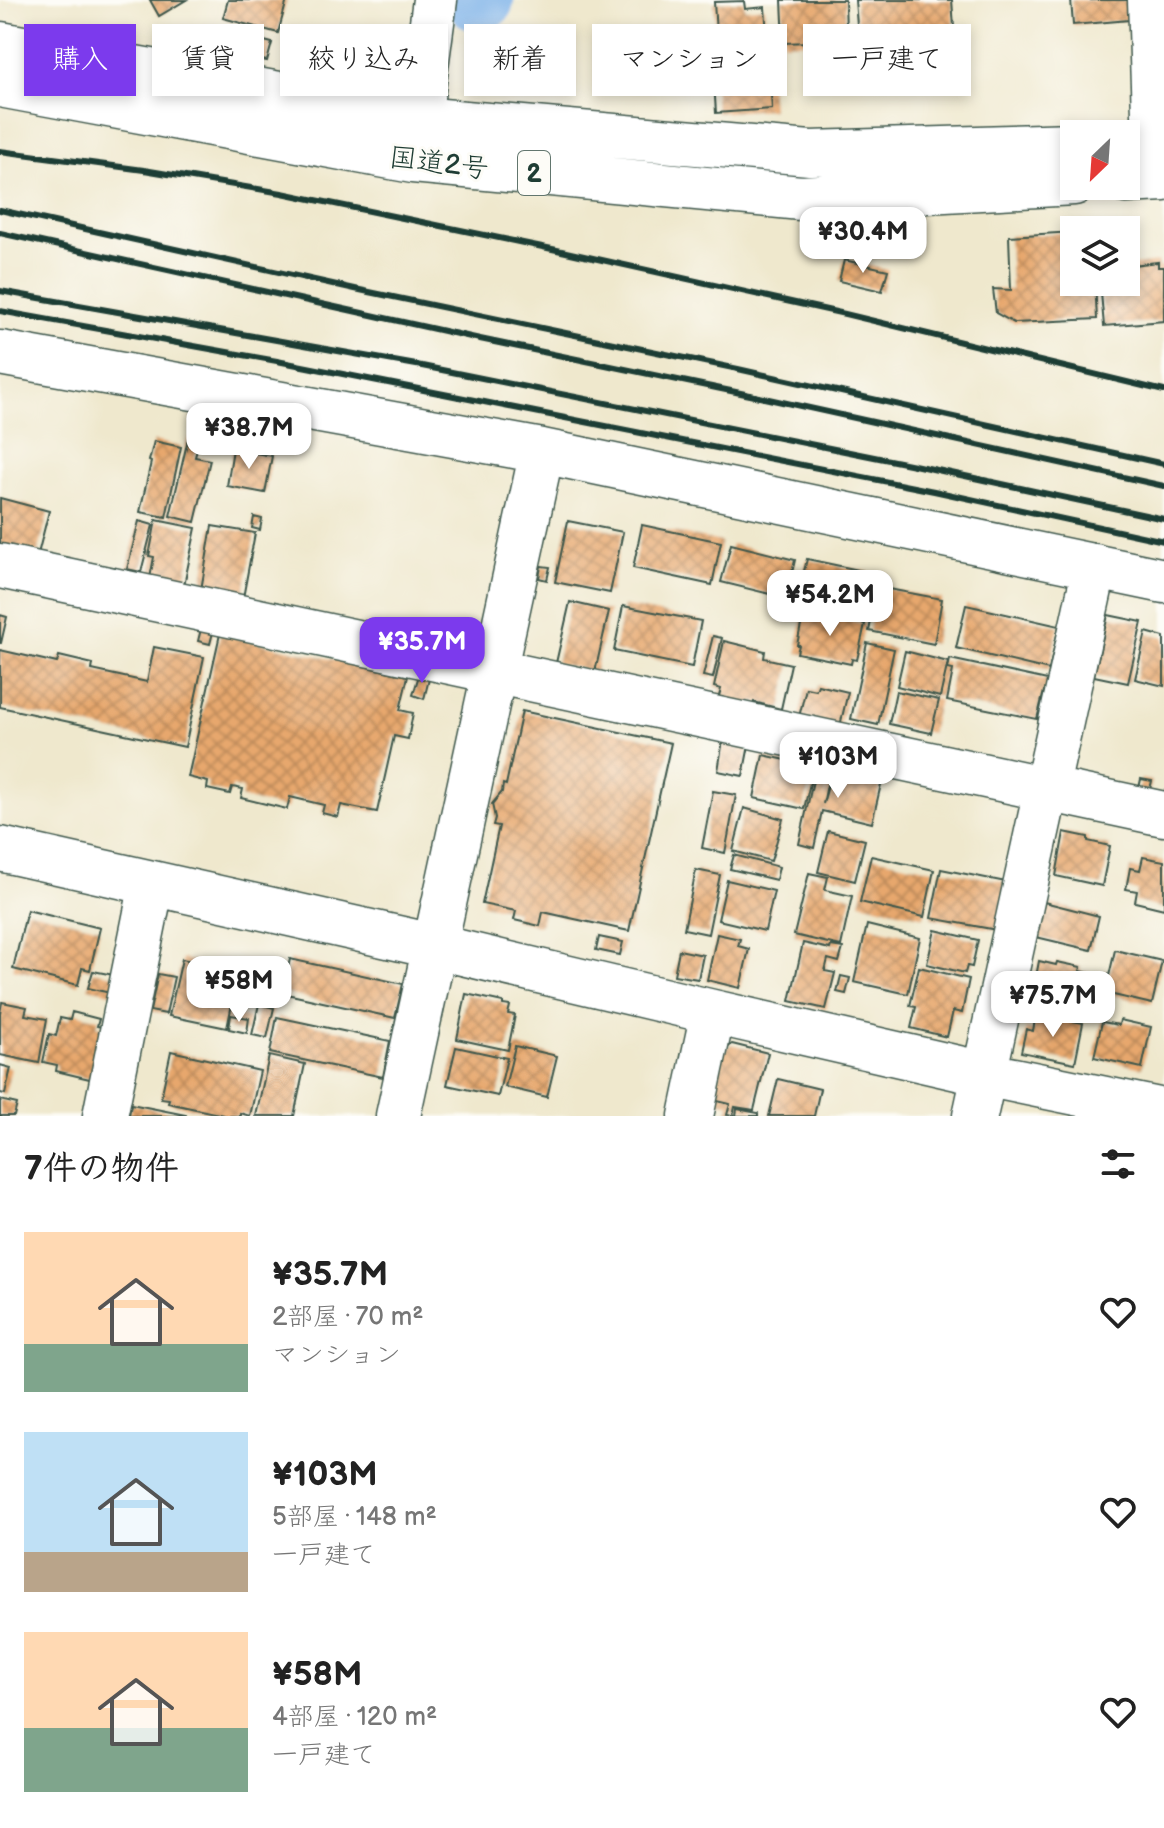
<!DOCTYPE html>
<html lang="ja">
<head>
<meta charset="utf-8">
<style>
  body { margin:0; font-family:"Balsamiq Sans","Klee One",sans-serif; background:#f6f6f6; color:#222; height:100vh; display:flex; flex-direction:column; font-size:30px; white-space:nowrap }
  * { box-sizing:border-box; margin:0 }
  p { font-size:26px; color:#767676 }
  .icon { flex:none; width:44px; height:44px; fill:none; stroke:currentColor; stroke-width:2; stroke-linecap:round; stroke-linejoin:round }
  .map { position:relative; height:1116px; overflow:hidden }
  .panel { display:flex; flex-direction:column; background:#fff; flex:1 }
  .panel>* { flex:none }
  .hud { position:absolute; left:24px; top:24px; width:1116px; height:72px; display:flex; gap:16px }
  .needle { width:52px; rotate:205deg }
  .controls { position:absolute; left:1060px; top:120px; display:grid; gap:16px }
  .controls a { display:grid; place-items:center; width:80px; height:80px; border-radius:0px; background:#fff; box-shadow:0 4px 12px #0003; font-size:40px }
  .price { position:absolute; translate:-50% -68px; padding:0 18px; border-radius:16px; background:#fff; color:#222; font-size:26px; line-height:52px; filter:drop-shadow(0 2px 4px #0008) }
  .price::after { content:''; position:absolute; left:50%; top:48px; width:24px; height:18px; margin-left:-12px; background:inherit; clip-path:polygon(0 0,100% 0,50% 100%) }
  .price.on { background:#7c3aed; color:#fff }
  ul { padding:0; list-style:none }
  li { display:flex; align-items:center; gap:24px; height:200px; padding:0 24px }
  li span { display:grid; place-items:center; flex:none; width:224px; height:160px; border-radius:0px; color:#555 }
  li>.icon { margin-inline-start:auto }
  span .icon { width:96px; height:96px; fill:#fffc; stroke-width:1 }
  li b { font-size:34px }
  h2 { display:flex; justify-content:space-between; align-items:center; height:96px; padding:0 24px; font-size:34px }
  .chip { padding:0 28px; border-radius:0px; background:#fff; box-shadow:0 4px 12px #0003; font-size:28px; line-height:72px }
  .chip.on { background:#7c3aed; color:#fff }
  .map>svg:first-child { display:block }
</style>
</head>
<body>
<div class="map">
<svg width="1164" height="1116" viewBox="0 0 1164 1116">
  <defs>
    <pattern id="building-cross-hatch" width="8" height="8" patternUnits="userSpaceOnUse" patternTransform="scale(2)"><rect width="8" height="8" fill="#e7a76d"/><path d="M0 0l8 8M0 8l8-8" fill="none" stroke="#bb895a"/></pattern>
  </defs>
  <rect width="100%" height="100%" fill="#fdfcf7"/>
  <filter id="ink" filterUnits="userSpaceOnUse"><feTurbulence type="fractalNoise" baseFrequency=".0125" numOctaves="2"/><feDisplacementMap in="SourceGraphic" scale="16" xChannelSelector="R" yChannelSelector="G"/><feConvolveMatrix kernelMatrix="1 2 1 2 8 2 1 2 1" color-interpolation-filters="sRGB"/></filter>
  <filter id="wash" filterUnits="userSpaceOnUse"><feTurbulence type="fractalNoise" baseFrequency=".006" numOctaves="4" result="noise"/><feDisplacementMap in="SourceGraphic" scale="32" xChannelSelector="R" yChannelSelector="G"/><feGaussianBlur stdDeviation="1.8" result="paint"/><feColorMatrix in="noise" values="0 0 0 0 0 0 0 0 0 0 0 0 0 0 0 0 0 1.4 0 .05"/><feComposite in="paint" operator="in"/></filter>
  <g filter="url(#wash)">
    <rect width="100%" height="100%" fill="#efe8cd"/>
    <g fill="none" stroke-linecap="round" stroke-linejoin="round">
      <path stroke="#7ab0e8" stroke-width="60" d="M 476,1 L 484,0"/>
    </g>
    <g id="blocks">
      <path fill="url(#building-cross-hatch)" d="M 150,0 L 186,0 L 159,16 Z
        M 228,0 L 287,0 L 278,33 L 223,18 Z
        M 782,0 L 845,0 L 846,31 L 809,32 L 809,42 L 784,43 Z
        M 855,0 L 952,0 L 956,54 L 860,62 Z
        M 1071,0 L 1128,0 L 1129,20 L 1073,25 Z
        M 744,1 L 745,9 L 765,7 L 772,109 L 716,113 L 711,34 L 716,33 L 714,2 Z
        M 237,34 L 272,43 L 267,61 L 232,54 Z
        M 1074,232 L 1074,282 L 1095,282 L 1097,319 L 1014,323 L 996,313 L 993,289 L 1011,290 L 1009,236 Z
        M 844,260 L 888,270 L 882,291 L 839,281 Z
        M 1158,262 L 1158,267 L 1164,267 L 1164,321 L 1104,326 L 1100,282 L 1126,282 L 1126,268 L 1132,267 L 1133,265 Z
        M 221,421 L 249,426 L 247,438 L 219,432 Z
        M 188,439 L 199,441 L 195,457 L 210,460 L 195,522 L 170,516 Z
        M 154,441 L 181,447 L 166,517 L 140,512 L 151,462 L 149,461 Z
        M 233,449 L 272,456 L 265,493 L 227,486 Z
        M 0,498 L 49,511 L 38,554 L 0,544 Z
        M 254,517 L 262,519 L 260,530 L 252,528 Z
        M 156,520 L 196,528 L 184,585 L 150,578 L 154,557 L 149,556 Z
        M 139,521 L 153,525 L 141,572 L 127,569 Z
        M 568,521 L 623,532 L 610,593 L 555,582 Z
        M 642,525 L 721,542 L 712,585 L 633,568 Z
        M 212,526 L 255,533 L 243,598 L 201,590 Z
        M 731,544 L 795,560 L 786,598 L 721,582 Z
        M 807,559 L 873,573 L 864,615 L 797,600 Z
        M 541,566 L 550,567 L 547,580 L 539,578 Z
        M 878,587 L 942,599 L 934,644 L 869,631 Z
        M 570,602 L 609,611 L 595,672 L 556,663 Z
        M 966,605 L 1059,626 L 1049,670 L 956,648 Z
        M 623,606 L 701,621 L 692,667 L 614,651 Z
        M 804,610 L 865,624 L 857,660 L 852,659 L 851,664 L 797,653 L 799,645 L 797,645 Z
        M 0,615 L 7,617 L 1,643 L 0,643 Z
        M 1108,615 L 1142,622 L 1128,683 L 1094,676 Z
        M 202,625 L 214,628 L 210,644 L 198,641 Z
        M 1146,632 L 1164,637 L 1164,686 L 1135,679 Z
        M 220,634 L 408,676 L 400,710 L 413,713 L 408,739 L 394,736 L 377,812 L 341,805 L 338,817 L 322,813 L 324,805 L 290,797 L 287,809 L 241,798 L 243,789 L 232,787 L 230,794 L 207,789 L 208,782 L 188,777 Z
        M 713,636 L 722,638 L 713,678 L 703,676 Z
        M 724,641 L 765,651 L 764,658 L 791,664 L 781,709 L 754,702 L 752,711 L 717,703 L 721,689 L 714,687 Z
        M 867,643 L 894,649 L 878,725 L 851,719 Z
        M 154,647 L 204,657 L 185,747 L 0,707 L 0,650 L 57,663 L 59,656 L 93,664 L 92,670 L 147,682 Z
        M 905,651 L 948,662 L 940,697 L 897,686 Z
        M 950,659 L 1052,681 L 1050,692 L 1044,691 L 1037,719 L 947,701 L 953,670 L 948,669 Z
        M 420,672 L 430,675 L 424,699 L 413,695 Z
        M 818,685 L 848,692 L 840,726 L 799,717 L 806,688 L 816,690 Z
        M 896,691 L 939,700 L 931,733 L 889,724 Z
        M 522,711 L 671,743 L 629,931 L 543,912 L 540,926 L 514,920 L 516,911 L 482,904 L 499,826 L 493,825 L 495,818 L 492,804 L 502,792 L 503,784 L 506,785 Z
        M 723,740 L 749,745 L 743,776 L 718,771 Z
        M 763,755 L 814,766 L 804,809 L 754,798 Z
        M 818,758 L 832,761 L 823,804 L 831,775 L 860,782 L 861,776 L 882,780 L 872,823 L 822,811 L 814,848 L 799,844 Z
        M 1141,779 L 1152,781 L 1150,789 L 1138,793 Z
        M 713,791 L 736,795 L 725,853 L 702,848 Z
        M 744,808 L 783,819 L 771,861 L 733,851 Z
        M 828,831 L 865,840 L 855,881 L 818,872 Z
        M 1064,832 L 1088,837 L 1088,841 L 1110,846 L 1102,886 L 1056,876 Z
        M 734,855 L 779,867 L 776,880 L 730,869 Z
        M 871,856 L 934,870 L 924,917 L 860,902 Z
        M 1143,857 L 1164,861 L 1164,909 L 1135,902 L 1137,891 L 1126,889 L 1130,868 L 1140,870 Z
        M 941,869 L 1006,882 L 997,930 L 931,918 Z
        M 696,870 L 720,875 L 708,934 L 684,929 Z
        M 809,873 L 828,877 L 825,890 L 852,896 L 841,946 L 794,935 Z
        M 727,880 L 774,891 L 765,931 L 718,920 Z
        M 1044,902 L 1099,916 L 1091,950 L 1036,937 Z
        M 27,910 L 100,928 L 90,970 L 82,968 L 78,985 L 13,969 Z
        M 867,925 L 920,938 L 908,994 L 854,982 Z
        M 935,930 L 978,940 L 972,967 L 967,966 L 965,973 L 927,964 Z
        M 717,934 L 740,939 L 738,946 L 749,949 L 740,988 L 707,980 Z
        M 599,937 L 623,942 L 620,955 L 596,950 Z
        M 803,943 L 830,949 L 831,946 L 843,948 L 839,962 L 828,959 L 825,971 L 835,973 L 826,1009 L 790,1001 Z
        M 679,950 L 703,955 L 698,979 L 674,975 Z
        M 1115,950 L 1162,961 L 1152,1004 L 1105,993 Z
        M 182,959 L 239,971 L 227,1028 L 169,1016 Z
        M 290,959 L 403,984 L 395,1018 L 282,993 Z
        M 1039,961 L 1056,965 L 1057,962 L 1081,967 L 1080,971 L 1095,974 L 1087,1010 L 1032,998 Z
        M 919,967 L 969,979 L 962,1013 L 953,1011 L 947,1037 L 911,1028 L 916,1007 L 910,1006 Z
        M 93,971 L 119,976 L 115,994 L 88,988 Z
        M 158,974 L 174,977 L 166,1014 L 150,1011 Z
        M 841,976 L 850,978 L 846,994 L 837,992 Z
        M 466,994 L 503,1002 L 503,1005 L 510,1006 L 508,1014 L 515,1015 L 508,1050 L 457,1039 Z
        M 2,1002 L 27,1007 L 25,1015 L 47,1019 L 39,1063 L 0,1055 L 0,1013 Z
        M 259,1004 L 274,1008 L 267,1038 L 252,1035 Z
        M 72,1012 L 99,1019 L 97,1026 L 110,1029 L 98,1081 L 56,1071 L 57,1065 L 43,1062 L 49,1034 L 56,1036 L 60,1018 L 70,1020 Z
        M 1036,1014 L 1083,1023 L 1075,1063 L 1021,1052 L 1026,1029 L 1033,1031 Z
        M 231,1015 L 249,1018 L 247,1033 L 229,1029 Z
        M 277,1017 L 390,1041 L 383,1077 L 270,1053 Z
        M 1120,1020 L 1151,1027 L 1142,1068 L 1094,1057 L 1102,1022 L 1119,1025 Z
        M 732,1044 L 768,1053 L 754,1110 L 735,1107 L 733,1116 L 727,1115 L 730,1104 L 713,1100 L 723,1052 Z
        M 515,1046 L 557,1056 L 547,1097 L 505,1087 Z
        M 456,1047 L 507,1058 L 498,1096 L 447,1085 Z
        M 171,1051 L 260,1071 L 250,1116 L 240,1113 L 240,1116 L 228,1116 L 168,1103 L 169,1099 L 161,1098 Z
        M 269,1056 L 305,1064 L 294,1116 L 256,1116 Z
        M 0,1065 L 11,1068 L 5,1094 L 0,1093 Z
        M 778,1079 L 820,1089 L 814,1116 L 769,1116 Z
        M 0,1100 L 17,1104 L 14,1116 L 0,1116 Z
        M 131,1104 L 186,1115 L 186,1116 L 129,1116 Z
        M 737,1109 L 758,1113 L 758,1116 L 736,1116 Z"/>
    </g>
  </g>
  <g filter="url(#ink)">
    <use href="#blocks" fill-opacity="0" stroke="#3e574b" stroke-width="2"/>
    <g fill="none" stroke-linecap="round" stroke-linejoin="round">
      <defs>
        <path id="minor" d="M 1150,0 L 1155,142
          M 414,156 L 435,0
          M 0,353 L 542,451 L 1164,581
          M 0,566 L 1164,814
          M 0,849 L 433,946 L 713,1012 L 984,1074 L 1164,1111
          M 105,1116 L 152,883
          M 398,1116 C 444,894 495,673 542,451
          M 691,1116 L 713,1012
          M 975,1116 L 1095,566"/>
        <path id="highway" d="M 0,44 L 419,119 L 810,153 L 1074,145
          M 0,85 L 413,161 L 801,198 L 1074,183
          M 1126,143 L 1164,141
          M 1126,181 L 1164,179"/>
      </defs>
      <use href="#minor" stroke="#3e574b" stroke-width="47"/>
      <use href="#highway" stroke="#3e574b" stroke-width="47"/>
      <use href="#minor" stroke="#fff" stroke-width="44"/>
      <use href="#highway" stroke="#fff" stroke-width="44"/>
      <path stroke="#1f3d34" stroke-width="6" d="M 0,151 L 144,170 L 282,193 L 557,250 L 845,314 L 1164,391
        M 0,210 L 355,289 L 738,369 L 1164,464
        M 0,233 L 480,339 L 755,396 L 1164,486
        M 0,291 L 422,366 L 914,465 L 1164,519
        M 0,311 L 277,361 L 934,491 L 1164,541"/>
    </g>
  </g>
  <g text-anchor="middle" stroke-width="6" stroke-linejoin="round" paint-order="stroke">
    <rect fill="#fdfcf7" stroke="#62766e" stroke-width="2" x="518" y="151" width="32" height="44" rx="6"/>
    <g font-size="26" font-weight="bold" fill="#1f3d34">
      <text x="534" y="182">2</text>
    </g>
    <g font-size="28" fill="#1f3d34" stroke="#fdfcf7">
      <text transform="translate(439 162) rotate(7)" y="10">国道2号</text>
    </g>
  </g>
</svg>
<div class="controls">
<a><svg class="needle" viewBox="-14 -14 28 28"><path d="M0-13l5 13h-10z" fill="#e53935"/><path d="M0 13l5-13h-10z" fill="#767676"/></svg></a>
<a><svg class="icon" aria-label="layers" viewBox="0 0 24 24"><path d="M12 4l9 5-9 5-9-5zM3 14l9 5 9-5"/></svg></a>
</div>
<b class="price" style="left:863px;top:275px">¥30.4M</b>
<b class="price" style="left:249px;top:471px">¥38.7M</b>
<b class="price" style="left:830px;top:638px">¥54.2M</b>
<b class="price on" style="left:422px;top:685px">¥35.7M</b>
<b class="price" style="left:838px;top:800px">¥103M</b>
<b class="price" style="left:239px;top:1024px">¥58M</b>
<b class="price" style="left:1053px;top:1039px">¥75.7M</b>
<div class="hud">
<a class="chip on">購入</a>
<a class="chip">賃貸</a>
<a class="chip">絞り込み</a>
<a class="chip">新着</a>
<a class="chip">マンション</a>
<a class="chip">一戸建て</a>
</div>
</div>
<section class="panel">
<h2>7件の物件<svg class="icon" aria-label="filters" viewBox="0 0 24 24"><path d="M4 7h16M4 17h16"/><circle cx="9" cy="7" r="2"/><circle cx="15" cy="17" r="2"/></svg></h2>
<ul>
<li><span style="background:linear-gradient(#ffd9b3 70%,#7fa58c 0)"><svg class="icon" aria-label="home" viewBox="0 0 24 24"><path d="M3 11l9-7 9 7M6 9v11h12V9"/></svg></span><div><b>¥35.7M</b><p>2部屋 · 70 m²</p><p>マンション</p></div><svg class="icon" aria-label="heart" viewBox="0 0 24 24"><path d="M12 20l-8-8c-3-5 5-10 8-4 3-6 11-1 8 4z"/></svg></li>
<li><span style="background:linear-gradient(#bfe0f5 75%,#b9a48a 0)"><svg class="icon" aria-label="home" viewBox="0 0 24 24"><path d="M3 11l9-7 9 7M6 9v11h12V9"/></svg></span><div><b>¥103M</b><p>5部屋 · 148 m²</p><p>一戸建て</p></div><svg class="icon" aria-label="heart" viewBox="0 0 24 24"><path d="M12 20l-8-8c-3-5 5-10 8-4 3-6 11-1 8 4z"/></svg></li>
<li><span style="background:linear-gradient(#ffd9b3 60%,#7fa58c 0)"><svg class="icon" aria-label="home" viewBox="0 0 24 24"><path d="M3 11l9-7 9 7M6 9v11h12V9"/></svg></span><div><b>¥58M</b><p>4部屋 · 120 m²</p><p>一戸建て</p></div><svg class="icon" aria-label="heart" viewBox="0 0 24 24"><path d="M12 20l-8-8c-3-5 5-10 8-4 3-6 11-1 8 4z"/></svg></li>
</ul>
</section>
</body>
</html>
